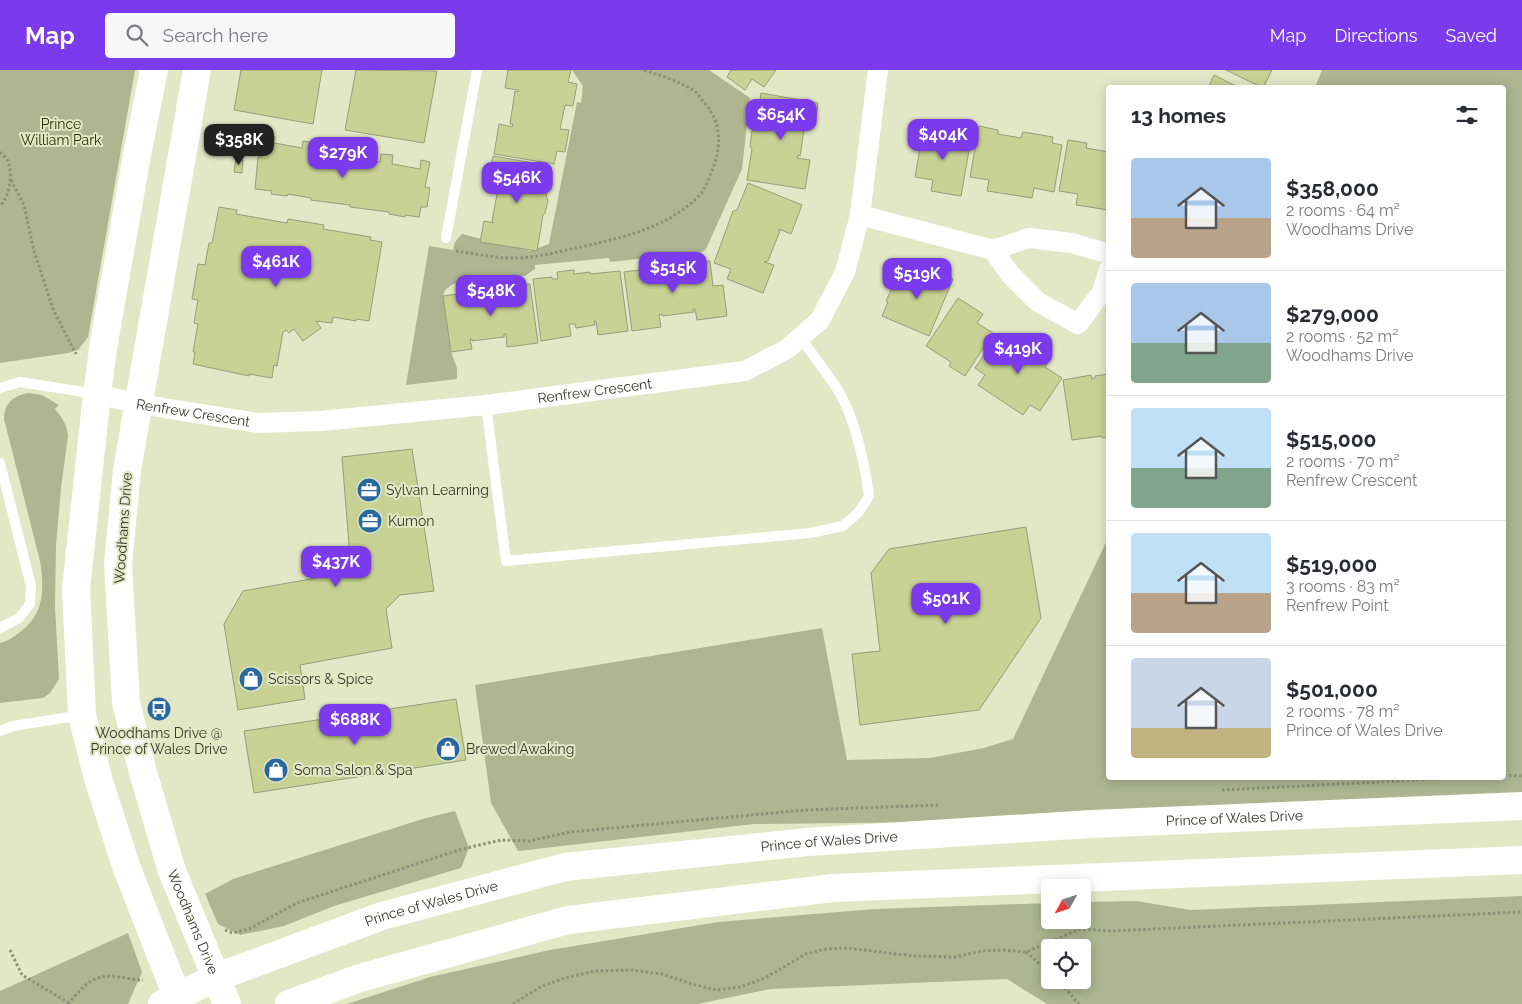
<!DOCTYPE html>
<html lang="en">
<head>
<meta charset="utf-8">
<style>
  body { margin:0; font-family:Raleway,sans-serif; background:#f7f7f7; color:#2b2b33; height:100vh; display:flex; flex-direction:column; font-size:19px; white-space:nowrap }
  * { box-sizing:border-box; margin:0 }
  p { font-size:16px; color:#7c7c81 }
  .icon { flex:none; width:28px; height:28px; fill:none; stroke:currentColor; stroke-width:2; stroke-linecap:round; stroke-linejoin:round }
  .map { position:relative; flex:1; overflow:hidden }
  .side { position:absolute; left:1106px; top:15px; width:400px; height:695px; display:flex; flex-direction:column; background:#fff; border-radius:5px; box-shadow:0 2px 12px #0003 }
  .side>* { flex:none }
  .needle { width:32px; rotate:230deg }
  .controls { position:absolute; left:1041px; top:809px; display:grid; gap:10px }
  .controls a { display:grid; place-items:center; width:50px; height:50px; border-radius:5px; background:#fff; box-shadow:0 2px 12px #0003; font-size:25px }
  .price { position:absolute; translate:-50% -42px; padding:0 11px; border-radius:10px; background:#7c3aed; color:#fff; font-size:16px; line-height:32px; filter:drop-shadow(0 1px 2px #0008) }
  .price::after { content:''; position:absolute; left:50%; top:30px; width:15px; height:11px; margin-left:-8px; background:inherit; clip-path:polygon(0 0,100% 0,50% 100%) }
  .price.selected { background:#222; color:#fff }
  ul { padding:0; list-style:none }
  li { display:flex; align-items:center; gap:15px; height:125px; padding:0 25px }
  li+li { border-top:1px solid #e1e1e2 }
  li span { display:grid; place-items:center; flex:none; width:140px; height:100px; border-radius:5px; color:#555 }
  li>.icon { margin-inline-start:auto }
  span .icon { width:60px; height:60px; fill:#fffc; stroke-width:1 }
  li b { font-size:21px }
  h2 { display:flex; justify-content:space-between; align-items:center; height:60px; padding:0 25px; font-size:21px }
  header { display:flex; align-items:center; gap:30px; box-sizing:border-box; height:70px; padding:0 25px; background:#7c3aed; color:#fff }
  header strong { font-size:24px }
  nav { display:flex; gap:28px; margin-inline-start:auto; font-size:18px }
  .search { width:350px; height:45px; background:#f7f7f7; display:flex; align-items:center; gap:12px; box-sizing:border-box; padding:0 18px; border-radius:5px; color:#7c7c81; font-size:19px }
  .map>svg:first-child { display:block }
</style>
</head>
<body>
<header>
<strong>Map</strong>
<div class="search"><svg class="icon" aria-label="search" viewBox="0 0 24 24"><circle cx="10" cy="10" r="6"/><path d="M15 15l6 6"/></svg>Search here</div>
<nav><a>Map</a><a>Directions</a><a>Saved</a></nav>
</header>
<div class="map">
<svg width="1522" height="934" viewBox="0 0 1522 934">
  <rect width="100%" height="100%" fill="#e2e8c6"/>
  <path fill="#aeb590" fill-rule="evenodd" d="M 0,0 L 135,0 L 88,267 L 78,280 L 68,283 L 0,293 Z
    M 572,0 L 709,0 L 750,28 L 742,99 L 706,179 L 702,182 L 610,192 L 609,188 L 535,195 L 535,199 L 525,206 L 453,214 L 445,220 L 443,226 L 451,282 L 457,298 L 457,309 L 406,315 L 429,176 L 453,180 L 455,172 L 462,164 L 530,181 L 549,174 L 577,32 L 581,33 L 583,16 Z
    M 1322,0 L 1522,0 L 1522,725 L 940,752 L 754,754 L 518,781 L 491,733 L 475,615 L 822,558 L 847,690 L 930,688 L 984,678 L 1013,669 L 1109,466 L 1109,708 L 1504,708 L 1504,18 L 1315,17 Z
    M 29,323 L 42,325 L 59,335 L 55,339 C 62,348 67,354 68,366 L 61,418 L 56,475 L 55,537 L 59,609 L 50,623 L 43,628 L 0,633 L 0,573 C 9,571 16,565 24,559 C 45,541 44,516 40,491 L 4,349 C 4,333 14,325 29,323 Z
    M 455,741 L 469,778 L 461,798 L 334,836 L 284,856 L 240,865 L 218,854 L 205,824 L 233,809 L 426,748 Z
    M 1522,826 L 1522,934 L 1047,934 L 1007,909 L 770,919 L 698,934 L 347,934 L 430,907 L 550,880 L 718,852 L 875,839 L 1050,833 L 1050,850 L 1082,850 L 1083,832 L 1136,831 L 1191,840 ZM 1050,878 L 1082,878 L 1082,910 L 1050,910 Z
    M 128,863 L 142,902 L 128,934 L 0,934 L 0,921 Z"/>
  <path fill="#c8d294" stroke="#979d7d" d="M 241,0 L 322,0 L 313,54 L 234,40 Z
    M 356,0 L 437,1 L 424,73 L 345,60 Z
    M 508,0 L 571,0 L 568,12 L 577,14 L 573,36 L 565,35 L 560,59 L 569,60 L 565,82 L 557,81 L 554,94 L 494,84 L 499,54 L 512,57 L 513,54 L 510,54 L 515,21 L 518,22 L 519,20 L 505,18 Z
    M 731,0 L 776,0 L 764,17 L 752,9 L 745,20 L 727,7 Z
    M 1226,0 L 1272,0 L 1263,18 Z
    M 1214,5 L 1240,18 L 1208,18 Z
    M 761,23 L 818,33 L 815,54 L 804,52 L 805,54 L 800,86 L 798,85 L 797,88 L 810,90 L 805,119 L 747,110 L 752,79 L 750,76 L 752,61 L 756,59 Z
    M 924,56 L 942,59 L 941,64 L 971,69 L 961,126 L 931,121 L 933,110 L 915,107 Z
    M 979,56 L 998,60 L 998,64 L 1021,68 L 1023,62 L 1053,67 L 1052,73 L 1062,75 L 1054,122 L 1034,118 L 1032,128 L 987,121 L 989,110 L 970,107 Z
    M 267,65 L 275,66 L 274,73 L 302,78 L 303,71 L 315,73 L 314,80 L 341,85 L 342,77 L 354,79 L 353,87 L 380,92 L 381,84 L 393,85 L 392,94 L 420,99 L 421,90 L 430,92 L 425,117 L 430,118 L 427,137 L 421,137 L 419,147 L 405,145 L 405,147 L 389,144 L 389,142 L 350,137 L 350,135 L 311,130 L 311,128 L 288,124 L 287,126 L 271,124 L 272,121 L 255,119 L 258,87 L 260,88 L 262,77 L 263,77 L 264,71 L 266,71 Z
    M 1068,70 L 1087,73 L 1086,78 L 1109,82 L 1109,140 L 1076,135 L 1078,124 L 1059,121 Z
    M 493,86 L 551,96 L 546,125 L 548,131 L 545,143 L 543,145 L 537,181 L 480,172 L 484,151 L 494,153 L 492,151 L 498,119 L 500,119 L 500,117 L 488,115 Z
    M 236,89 L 243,90 L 242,103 L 234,102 Z
    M 748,113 L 802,135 L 791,164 L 779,159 L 778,160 L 780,161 L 768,191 L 764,192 L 774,195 L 763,223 L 727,209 L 731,199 L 714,193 L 733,141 L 737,140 Z
    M 219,137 L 237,140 L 236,144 L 287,153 L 288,149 L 324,155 L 323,159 L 371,167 L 370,170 L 382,172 L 369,251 L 356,249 L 356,251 L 333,247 L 332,253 L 316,251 L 321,258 L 303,271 L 294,259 L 289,263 L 286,260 L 283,262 L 277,296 L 274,295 L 272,308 L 249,304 L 249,306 L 193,294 L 195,282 L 193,282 L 198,254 L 194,253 L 198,230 L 192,229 L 198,194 L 205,195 L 209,173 L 212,173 Z
    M 710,191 L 713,216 L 723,215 L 727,246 L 697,250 L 695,239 L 693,239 L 694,242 L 662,246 L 662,244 L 659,245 L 661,257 L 632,261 L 624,202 L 654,198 L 656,195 L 671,193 L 674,195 Z
    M 925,198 L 953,209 L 929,266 L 882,246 L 888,232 L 886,231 L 901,200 L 904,201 L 904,199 L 917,205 L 919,211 Z
    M 574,200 L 574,204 L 590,202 L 590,204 L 620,201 L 628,261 L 598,265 L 596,251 L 594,251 L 595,255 L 576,258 L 575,254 L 569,254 L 571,266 L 541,271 L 533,209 L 552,207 L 552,209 L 558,209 L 557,202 Z
    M 530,214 L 538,273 L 507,277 L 506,264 L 504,264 L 504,267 L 472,271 L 472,269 L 470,269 L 472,279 L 451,282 L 443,226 L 479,221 L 482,218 L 497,216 L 500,218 Z
    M 958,228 L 983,244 L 977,253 L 993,263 L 965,306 L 949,296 L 951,292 L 926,276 Z
    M 997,266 L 1013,277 L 1020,267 L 1051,287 L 1045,297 L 1062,308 L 1040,341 L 1030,335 L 1023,345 L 978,315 L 985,305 L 975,298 Z
    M 1109,304 L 1109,367 L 1102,368 L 1102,366 L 1072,370 L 1063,310 L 1091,305 L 1092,309 L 1095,308 L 1095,306 Z
    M 412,379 L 434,521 L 400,525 L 386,539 L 392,578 L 300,595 L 305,629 L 238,640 L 224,554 L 243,521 L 339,504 L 350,487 L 342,387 Z
    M 1026,457 L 1041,548 L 979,640 L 860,655 L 852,584 L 880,581 L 871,503 L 889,479 Z
    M 456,629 L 466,690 L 254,723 L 244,661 Z"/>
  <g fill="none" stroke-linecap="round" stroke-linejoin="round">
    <path stroke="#8c9079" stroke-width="3" stroke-dasharray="2.5 2.5" stroke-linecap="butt" d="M 0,82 C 3,85 6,88 8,91 C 13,104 10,126 0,136
      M 11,110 L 24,135 L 34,181 L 53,239 L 76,284
      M 456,181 C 477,184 499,189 520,188 C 539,187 557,182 576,178 C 607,171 641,164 670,148 C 681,141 694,133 702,122 C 707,115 710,106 713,98 C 722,73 721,51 703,31 C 700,27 697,22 693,20 C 678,11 660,5 643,0
      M 1504,705 L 1522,706
      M 1222,720 L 1458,708
      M 225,860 L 233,863 L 249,859 L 297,833 L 462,779 L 501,770 L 529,771 L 570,762 L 805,740 L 939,735
      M 10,880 L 22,905 L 69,933
      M 1026,882 L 1050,903
      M 1058,910 L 1079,934
      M 68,934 C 85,915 92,903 120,907 C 127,908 136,910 143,910
      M 513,934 L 542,916 L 565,908 L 595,901 L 631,900 L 662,904 L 692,914 L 716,920 L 740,917 L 765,908 L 806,884 L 826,879 L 847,878 L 914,886 L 955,887 L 982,881 L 1003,880 L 1026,882 L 1080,859 L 1111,861 L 1522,842"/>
    <path stroke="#fff" stroke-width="10" d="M 446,168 L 477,0
      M 0,318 L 20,312 L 97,324
      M 486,335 L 506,491 L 810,463 L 843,456 L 858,443 L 869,426 C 865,394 854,344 836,317 C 825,300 812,284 800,267
      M 0,393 L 31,516 L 30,534 L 19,548 L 0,558
      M 0,661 L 13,656 L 82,645"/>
    <g stroke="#fff" stroke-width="20">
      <path d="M 860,145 L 993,180 L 1029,168 L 1072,173 L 1109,184"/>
      <path d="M 993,180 L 1010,204 L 1038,232 L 1078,254 L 1102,222 L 1109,199"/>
      <path id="s1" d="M 97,324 L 139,334 L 258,353 L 320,351 L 486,335 L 745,301 L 787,279 L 820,250 L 845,202 L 860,145 L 878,0"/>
    </g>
    <g stroke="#fff" stroke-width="28">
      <path d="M 154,0 L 137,85 L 104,272 L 97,324 L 76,519 L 82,645 L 98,708 L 126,796 L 180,934"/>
      <path id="s2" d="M 197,0 L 127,400 L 118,495 L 126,632 L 142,699 L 172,801 L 227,934"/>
      <path id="s3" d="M 162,934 L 217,907 L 382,846 L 565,797 L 808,772 L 1091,754 L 1522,736"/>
      <path d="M 289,934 L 360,908 L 568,850 L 833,818 L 1522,790"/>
    </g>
  </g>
  <defs>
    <symbol id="office-disc" viewBox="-11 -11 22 22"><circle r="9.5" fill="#28689e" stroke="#e2e8c6"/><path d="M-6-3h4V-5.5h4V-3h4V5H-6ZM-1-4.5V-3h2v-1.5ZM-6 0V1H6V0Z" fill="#fff"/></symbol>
    <symbol id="shop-disc" viewBox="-11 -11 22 22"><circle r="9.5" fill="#28689e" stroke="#e2e8c6"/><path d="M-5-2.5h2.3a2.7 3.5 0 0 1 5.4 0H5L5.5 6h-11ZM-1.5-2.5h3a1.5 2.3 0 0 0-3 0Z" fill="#fff"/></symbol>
    <symbol id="bus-disc" viewBox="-11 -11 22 22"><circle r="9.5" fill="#28689e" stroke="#e2e8c6"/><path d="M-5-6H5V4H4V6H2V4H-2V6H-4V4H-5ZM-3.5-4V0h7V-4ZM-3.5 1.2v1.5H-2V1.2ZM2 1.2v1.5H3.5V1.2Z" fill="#fff"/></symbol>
  </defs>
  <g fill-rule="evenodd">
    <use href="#office-disc" x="355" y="406" width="28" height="28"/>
    <use href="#office-disc" x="356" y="437" width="28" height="28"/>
    <use href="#shop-disc" x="237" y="595" width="28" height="28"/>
    <use href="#bus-disc" x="145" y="625" width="28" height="28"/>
    <use href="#shop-disc" x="434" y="665" width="28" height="28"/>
    <use href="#shop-disc" x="262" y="686" width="28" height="28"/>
  </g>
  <g text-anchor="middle" stroke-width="4" stroke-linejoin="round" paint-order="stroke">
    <g font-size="14" fill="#2d3201" stroke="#e2e8c6">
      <text x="61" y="59">Prince<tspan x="61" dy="16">William Park</tspan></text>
    </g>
    <g font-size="14" fill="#34372a" stroke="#e2e8c6">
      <text dy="5" stroke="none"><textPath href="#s1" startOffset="502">Renfrew Crescent</textPath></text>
      <text dy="5" stroke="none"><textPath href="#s1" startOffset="98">Renfrew Crescent</textPath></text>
      <text transform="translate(123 458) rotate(-86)" y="5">Woodhams Drive</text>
      <text dy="5" stroke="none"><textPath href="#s3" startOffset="1098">Prince of Wales Drive</textPath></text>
      <text dy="5" stroke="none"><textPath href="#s3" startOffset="692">Prince of Wales Drive</textPath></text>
      <text dy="5" stroke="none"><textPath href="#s3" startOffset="288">Prince of Wales Drive</textPath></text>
      <text dy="5" stroke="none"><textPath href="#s2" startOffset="869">Woodhams Drive</textPath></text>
    </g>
    <g font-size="14" fill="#34372a" stroke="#e2e8c6" text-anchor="start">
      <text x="386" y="425">Sylvan Learning</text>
      <text x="388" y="456">Kumon</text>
      <text x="268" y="614">Scissors &amp; Spice</text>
      <text x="159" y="668" text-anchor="middle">Woodhams Drive @<tspan x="159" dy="16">Prince of Wales Drive</tspan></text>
      <text x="466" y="684">Brewed Awaking</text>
      <text x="294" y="705">Soma Salon &amp; Spa</text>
    </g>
  </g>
</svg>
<div class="controls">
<a><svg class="needle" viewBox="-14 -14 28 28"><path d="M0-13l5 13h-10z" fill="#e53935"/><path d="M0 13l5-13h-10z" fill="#7c7c81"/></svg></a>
<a><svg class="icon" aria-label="locate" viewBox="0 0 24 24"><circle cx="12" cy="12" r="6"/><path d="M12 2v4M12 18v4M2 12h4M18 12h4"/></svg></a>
</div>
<b class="price" style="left:781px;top:71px">$654K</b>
<b class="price" style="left:943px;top:91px">$404K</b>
<b class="price selected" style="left:239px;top:96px">$358K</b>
<b class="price" style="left:343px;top:109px">$279K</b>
<b class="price" style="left:517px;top:134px">$546K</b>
<b class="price" style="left:276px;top:218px">$461K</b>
<b class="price" style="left:673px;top:224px">$515K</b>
<b class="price" style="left:917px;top:230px">$519K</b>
<b class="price" style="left:491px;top:247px">$548K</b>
<b class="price" style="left:1018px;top:305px">$419K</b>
<b class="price" style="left:336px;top:518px">$437K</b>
<b class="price" style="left:946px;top:555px">$501K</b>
<b class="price" style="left:355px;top:676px">$688K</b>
<section class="side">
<h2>13 homes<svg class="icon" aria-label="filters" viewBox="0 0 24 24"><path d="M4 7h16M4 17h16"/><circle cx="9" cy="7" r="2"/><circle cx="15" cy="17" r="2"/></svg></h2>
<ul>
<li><span style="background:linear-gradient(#a9c7e8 60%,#b9a48a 0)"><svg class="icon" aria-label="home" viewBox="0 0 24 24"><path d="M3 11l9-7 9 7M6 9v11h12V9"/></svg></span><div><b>$358,000</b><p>2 rooms · 64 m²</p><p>Woodhams Drive</p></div></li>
<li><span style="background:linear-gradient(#a9c7e8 60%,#7fa58c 0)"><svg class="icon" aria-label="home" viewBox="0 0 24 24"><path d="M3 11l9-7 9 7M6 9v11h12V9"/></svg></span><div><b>$279,000</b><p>2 rooms · 52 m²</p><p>Woodhams Drive</p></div></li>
<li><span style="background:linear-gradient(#bfe0f5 60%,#7fa58c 0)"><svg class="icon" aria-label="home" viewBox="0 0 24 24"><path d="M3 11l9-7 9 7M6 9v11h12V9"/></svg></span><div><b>$515,000</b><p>2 rooms · 70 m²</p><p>Renfrew Crescent</p></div></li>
<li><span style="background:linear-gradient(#bfe0f5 60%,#b9a48a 0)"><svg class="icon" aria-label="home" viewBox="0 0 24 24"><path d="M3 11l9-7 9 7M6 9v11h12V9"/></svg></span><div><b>$519,000</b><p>3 rooms · 83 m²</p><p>Renfrew Point</p></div></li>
<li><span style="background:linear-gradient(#c9d6e8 70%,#c2b280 0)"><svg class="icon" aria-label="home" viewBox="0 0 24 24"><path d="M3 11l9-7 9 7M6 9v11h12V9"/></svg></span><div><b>$501,000</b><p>2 rooms · 78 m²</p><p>Prince of Wales Drive</p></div></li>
</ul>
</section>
</div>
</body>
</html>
